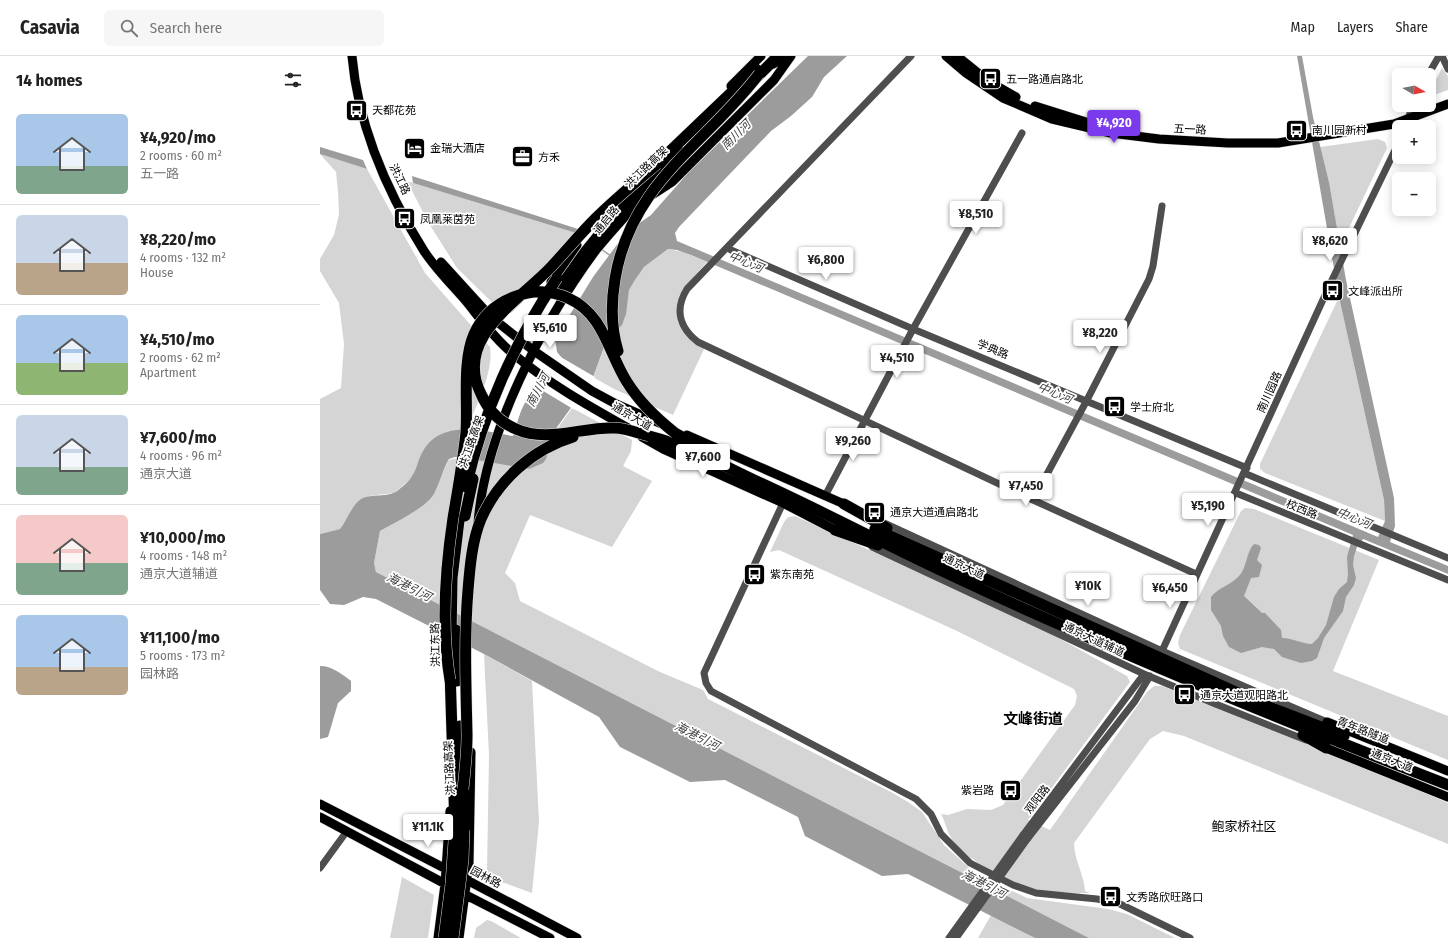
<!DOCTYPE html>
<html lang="en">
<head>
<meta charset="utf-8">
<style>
  body { margin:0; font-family:"Fira Sans Condensed","Noto Sans SC",sans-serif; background:#f6f6f6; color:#222; height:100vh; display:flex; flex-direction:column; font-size:15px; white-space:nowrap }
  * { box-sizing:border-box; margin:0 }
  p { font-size:13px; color:#767676 }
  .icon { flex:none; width:22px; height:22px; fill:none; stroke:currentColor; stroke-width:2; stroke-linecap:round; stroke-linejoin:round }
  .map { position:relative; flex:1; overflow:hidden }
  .drawer { display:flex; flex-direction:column; background:#fff; width:320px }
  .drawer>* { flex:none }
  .needle { width:26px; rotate:99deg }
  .buttons { position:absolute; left:1072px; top:12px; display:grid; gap:8px }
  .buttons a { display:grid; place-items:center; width:44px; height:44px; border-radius:6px; background:#fff; box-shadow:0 2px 10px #0003; font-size:20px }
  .price { position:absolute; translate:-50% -34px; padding:0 9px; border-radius:4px; background:#fff; color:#222; font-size:13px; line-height:26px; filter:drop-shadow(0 1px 2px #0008) }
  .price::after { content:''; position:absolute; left:50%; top:24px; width:12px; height:9px; margin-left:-6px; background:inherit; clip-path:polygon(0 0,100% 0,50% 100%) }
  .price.active { background:#7c3aed; color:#fff }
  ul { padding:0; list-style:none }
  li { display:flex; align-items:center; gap:12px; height:100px; padding:0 16px }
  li+li { border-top:1px solid #e0e0e0 }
  li span { display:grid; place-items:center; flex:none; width:112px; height:80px; border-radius:6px; color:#555 }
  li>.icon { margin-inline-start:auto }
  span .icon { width:48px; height:48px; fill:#fffc; stroke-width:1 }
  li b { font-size:17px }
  h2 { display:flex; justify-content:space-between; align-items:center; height:48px; padding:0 16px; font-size:17px }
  header { display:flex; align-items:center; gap:24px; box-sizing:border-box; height:56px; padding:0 20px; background:#fff; border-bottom:1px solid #e0e0e0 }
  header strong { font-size:19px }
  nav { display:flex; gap:22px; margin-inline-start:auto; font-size:14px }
  .search { width:280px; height:36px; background:#f6f6f6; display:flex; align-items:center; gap:10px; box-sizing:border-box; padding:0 14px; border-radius:6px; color:#767676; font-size:15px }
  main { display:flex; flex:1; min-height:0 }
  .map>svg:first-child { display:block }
</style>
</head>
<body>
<header>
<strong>Casavia</strong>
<div class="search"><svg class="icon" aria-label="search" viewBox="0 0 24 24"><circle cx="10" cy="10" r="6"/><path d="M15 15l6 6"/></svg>Search here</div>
<nav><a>Map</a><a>Layers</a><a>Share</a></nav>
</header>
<main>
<section class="drawer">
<h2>14 homes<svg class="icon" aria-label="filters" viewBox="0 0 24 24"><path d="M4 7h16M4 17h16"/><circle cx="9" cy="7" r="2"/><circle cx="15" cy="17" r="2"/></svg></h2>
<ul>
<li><span style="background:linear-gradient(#a9c7e8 65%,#7fa58c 0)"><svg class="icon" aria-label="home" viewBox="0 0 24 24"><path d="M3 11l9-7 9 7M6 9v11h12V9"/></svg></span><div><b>¥4,920/mo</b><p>2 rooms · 60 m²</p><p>五一路</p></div></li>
<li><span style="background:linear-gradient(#c9d6e8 60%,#b9a48a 0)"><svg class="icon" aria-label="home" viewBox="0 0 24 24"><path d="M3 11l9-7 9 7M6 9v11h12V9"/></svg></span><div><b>¥8,220/mo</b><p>4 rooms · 132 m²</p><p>House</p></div></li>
<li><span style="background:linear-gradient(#a9c7e8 60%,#8fb573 0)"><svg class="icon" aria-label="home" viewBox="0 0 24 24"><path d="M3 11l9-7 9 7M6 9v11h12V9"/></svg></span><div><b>¥4,510/mo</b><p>2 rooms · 62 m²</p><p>Apartment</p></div></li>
<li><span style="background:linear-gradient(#c9d6e8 65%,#7fa58c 0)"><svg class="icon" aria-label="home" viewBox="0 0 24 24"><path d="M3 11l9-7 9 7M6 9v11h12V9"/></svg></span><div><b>¥7,600/mo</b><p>4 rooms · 96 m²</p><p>通京大道</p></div></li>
<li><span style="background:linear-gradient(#f6c9c9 60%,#7fa58c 0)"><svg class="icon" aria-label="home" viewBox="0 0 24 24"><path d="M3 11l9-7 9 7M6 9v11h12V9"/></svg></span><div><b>¥10,000/mo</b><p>4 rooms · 148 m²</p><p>通京大道辅道</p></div></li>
<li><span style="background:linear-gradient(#a9c7e8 65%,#b9a48a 0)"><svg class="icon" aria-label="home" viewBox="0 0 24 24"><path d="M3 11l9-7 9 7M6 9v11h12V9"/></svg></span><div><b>¥11,100/mo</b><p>5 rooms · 173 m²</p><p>园林路</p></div></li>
</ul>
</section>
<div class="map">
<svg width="1128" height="882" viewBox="0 0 1128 882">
  <rect width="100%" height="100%" fill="#fff"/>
  <path fill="#d5d5d5" d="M 1122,12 L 1128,20 L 1128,34 L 1111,40 L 1109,37 Z
    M 1058,83 L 1065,86 L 1067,92 L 1020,191 L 1009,126 L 1000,91 Z
    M 0,98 L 47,113 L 105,217 L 170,291 C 174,316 156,349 147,373 L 103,395 L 92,422 L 74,437 L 49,440 L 36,448 L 20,473 L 0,478 L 0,343 L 21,332 L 24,288 L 19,247 L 0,215 L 0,203 L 14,179 L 19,158 L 18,135 L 16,116 Z
    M 87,125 L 93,127 L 256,177 L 222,216 L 202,247 L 191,257 L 183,257 L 137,212 L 108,166 Z
    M 348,193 L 363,196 L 387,206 L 371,224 L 360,242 L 361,271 L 385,291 L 353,359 L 294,333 L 273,321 L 286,287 L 304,264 L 309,234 L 315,224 L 324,211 Z
    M 1019,241 L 1064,444 L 1065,465 L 945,417 L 940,413 L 940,408 Z
    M 252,352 L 312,384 L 311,395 L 303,410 L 332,425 L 292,491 L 210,459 L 185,517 L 195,527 L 200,545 L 340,616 L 383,634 L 388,643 L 571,736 L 588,746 L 602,756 L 624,789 L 656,818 L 707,842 L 788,853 L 807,858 L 855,882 L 769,882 L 56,516 L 54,507 L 60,475 C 75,466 105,453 114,438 C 120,427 122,415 129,404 C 146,398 190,409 209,413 Z
    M 925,452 L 934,453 L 1059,504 L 1013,615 L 1128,660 L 1128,704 L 860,593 L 858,587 L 860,579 L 921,455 Z
    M 475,460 L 726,575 L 807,620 L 810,626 L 708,764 L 730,774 L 827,636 L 834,630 L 842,630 C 937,669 1034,705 1128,747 L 1128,788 L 864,680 L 843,675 L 830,683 L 754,787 C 754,804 764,818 765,835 L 770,837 C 752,837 733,837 715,834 C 691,829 649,805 634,786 C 627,778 626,767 621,758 L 628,759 L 647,753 L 671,754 L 683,749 L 755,649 L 757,640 L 754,633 L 637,575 L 459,494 L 450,496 L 464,466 L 468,461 Z
    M 164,598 L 212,625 L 219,766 L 212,837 L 171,822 L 167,817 L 169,699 Z
    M 82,821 L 114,839 L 108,882 L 70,882 Z
    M 671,859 L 715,882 L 658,882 Z
    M 167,864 L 171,865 L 201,882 L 154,882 L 156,872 Z"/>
  <path fill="#9c9c9c" d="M 488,0 L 527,0 L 504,21 L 492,41 L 471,60 L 451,75 L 359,171 L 355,177 L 357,185 L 1058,481 L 1065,465 L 1064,444 L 1019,241 L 977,0 L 982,0 L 993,61 L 1009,126 L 1026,224 L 1074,442 L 1075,470 L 1070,486 L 1128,510 L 1128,518 L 1043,483 L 1037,491 L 1034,500 L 1033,509 L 1036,522 L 1034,529 L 1026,541 L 1023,555 L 1004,582 L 997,602 L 992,605 L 981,607 L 962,601 L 954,593 L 942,591 L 921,597 L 909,591 L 903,580 L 901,570 L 891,554 L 891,541 C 899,531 911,529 919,520 C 927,512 926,496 934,488 L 939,489 L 941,492 L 937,504 L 942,509 L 939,521 L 931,522 L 924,540 L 942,557 L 945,557 L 961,574 L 962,582 C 973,582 982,588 992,588 L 998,582 L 1006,569 L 1014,541 L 1019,533 L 1027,526 L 1028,518 L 1027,501 L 1033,479 L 371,199 L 357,194 L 348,193 L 324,211 L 315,224 L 309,234 L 306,258 L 302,269 L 292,278 L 286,286 L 273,321 L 235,374 L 226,403 L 223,407 L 209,413 L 146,402 L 135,401 L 129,403 C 122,415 120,427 114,438 C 105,453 75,466 60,475 L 54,507 L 56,516 L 769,882 L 715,882 L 588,818 L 562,820 L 485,780 L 478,761 L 405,724 L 370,726 L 300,691 L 279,661 L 164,598 L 56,543 L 43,541 L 24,549 L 10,548 L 0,534 L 0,478 L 20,473 C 27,464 32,449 41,443 C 51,437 68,442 77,435 C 82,431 89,426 92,420 C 97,413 98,403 103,395 C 122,363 163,375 193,380 C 199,364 203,335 222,335 L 242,302 L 237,296 L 235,283 L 273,221 L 296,190 L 308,175 L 331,159 L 368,117 Z
    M 0,91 L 43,104 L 47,113 L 0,98 Z
    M 92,120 L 111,126 L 258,173 L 256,177 L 93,127 Z
    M 0,610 C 12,610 22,618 31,625 L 31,635 L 18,647 L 8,681 L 0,683 Z"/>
  <path fill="#fff" d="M 239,300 L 275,321 L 253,353 L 220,333 L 239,302 Z"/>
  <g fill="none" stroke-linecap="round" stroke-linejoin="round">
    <path stroke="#9c9c9c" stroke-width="1.5" d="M 281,193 L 291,200"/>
    <defs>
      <path id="major" d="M 32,0 C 38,69 67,136 104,195 C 115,212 131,228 145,244 C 159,261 173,281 191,296 C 226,326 267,349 308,372
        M 626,0 L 646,17 L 683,42 L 732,63 L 791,77 L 839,83 L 908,87 L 958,87 L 1074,68 L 1128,48
        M 637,0 L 668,25 L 696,41
        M 453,8 L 467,0
        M 411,30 L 441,0
        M 715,50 L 766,66
        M 332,139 L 352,126 L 454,24 L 471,0
        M 121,206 L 171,261 L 214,295 L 272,335 L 296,348 L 342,368
        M 231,226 L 257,189
        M 367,379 L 524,448
        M 322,381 L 345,394 L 463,447 L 515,474
        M 158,467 C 165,377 222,267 276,194 C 293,173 312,153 330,133
        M 1007,666 L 1128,715
        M 1006,692 L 1128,741
        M 0,748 L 130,815
        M 0,761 L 129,830
        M 143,822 L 257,882
        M 142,837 L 230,882
        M 118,882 L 125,828 L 130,755
        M 139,882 L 149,807 L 151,696"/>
      <path id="highway" d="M 433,25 L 458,0
        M 346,99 L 436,13
        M 241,230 L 266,195 L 297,157 L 360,96
        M 355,377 L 384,393
        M 329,380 C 366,389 400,408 434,424 C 502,455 568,490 635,521 C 797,597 962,664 1128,729
        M 524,448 L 567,472
        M 555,473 L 949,651 L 1024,680
        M 515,474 L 558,489
        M 136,574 L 137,625
        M 131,582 L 132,522 L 140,456
        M 130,615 L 135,771
        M 140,670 L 144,774
        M 983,679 L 1006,692"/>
    </defs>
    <use href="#major" stroke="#dbdbdb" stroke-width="10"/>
    <use href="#highway" stroke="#dbdbdb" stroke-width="12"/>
    <path stroke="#4e4e4e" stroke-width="7" d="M 591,0 L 367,233 C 354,254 360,272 378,286 L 713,444 L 876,518
      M 1122,0 L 1128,13
      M 1108,19 L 1119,0
      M 1085,71 L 1093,49
      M 411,194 L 593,273 L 927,412
      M 924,417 L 1128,502
      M 916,437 L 1128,524
      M 505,440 L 593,273 L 702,77
      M 713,444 L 767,344 L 829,223 L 833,210 L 842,150
      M 463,447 L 384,617 L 386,627 L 391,635 L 596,743 L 611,758 L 621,778 L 650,807 L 693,829 L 716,837 L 777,843 L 798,847 L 870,882
      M 564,467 L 842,595 L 1007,666
      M 552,491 L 824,618 L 893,647 L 986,684
      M 842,595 L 1012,224 L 1079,86
      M 703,779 L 824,618
      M 708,782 L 815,645 L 830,620
      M 0,812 L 27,775"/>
    <use href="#major" stroke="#000" stroke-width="9"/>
    <use href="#highway" stroke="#000" stroke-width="11"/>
    <defs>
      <path id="highway-bridge" d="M 298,295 C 291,272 291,247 295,223 C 311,126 385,89 439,18
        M 329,380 C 318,377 306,372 294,372 C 261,371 227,387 196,373 C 179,366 168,354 161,338 C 133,282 199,245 231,211 C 246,195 260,178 276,162 C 295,143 316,126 337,108
        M 146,431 C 164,354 194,288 237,222
        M 145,460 L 153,423
        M 130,624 C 121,570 125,515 133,462 C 138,433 143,405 146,376 C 148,346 142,306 154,278 C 170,243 213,226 248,242 C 284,258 288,296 307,326 C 320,347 336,362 355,377
        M 143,733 C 145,715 147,697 147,679 C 146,631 144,582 148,534 C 150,510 152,485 161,463 C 178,424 213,393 253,381
        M 124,882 L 131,828 L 135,771
        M 133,882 L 143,804 L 144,774"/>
    </defs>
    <use href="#highway-bridge" stroke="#dbdbdb" stroke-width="12" stroke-linecap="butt"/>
    <path stroke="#4e4e4e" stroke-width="7" d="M 629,882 L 703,779
      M 636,882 L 708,782"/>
    <use href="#highway-bridge" stroke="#000" stroke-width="11"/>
  </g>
  <defs>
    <symbol id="bus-square" viewBox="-11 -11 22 22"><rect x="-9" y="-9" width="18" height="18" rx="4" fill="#000" stroke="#fff"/><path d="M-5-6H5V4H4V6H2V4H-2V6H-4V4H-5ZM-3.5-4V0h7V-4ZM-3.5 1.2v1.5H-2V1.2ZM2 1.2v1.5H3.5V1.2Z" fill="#fff"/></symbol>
    <symbol id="hotel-square" viewBox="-11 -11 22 22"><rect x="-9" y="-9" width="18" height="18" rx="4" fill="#000" stroke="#fff"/><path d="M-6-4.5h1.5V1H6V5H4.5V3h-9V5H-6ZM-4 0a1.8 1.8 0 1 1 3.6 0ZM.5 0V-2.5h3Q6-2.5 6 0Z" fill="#fff"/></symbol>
    <symbol id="office-square" viewBox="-11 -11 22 22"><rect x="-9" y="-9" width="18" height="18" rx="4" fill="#000" stroke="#fff"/><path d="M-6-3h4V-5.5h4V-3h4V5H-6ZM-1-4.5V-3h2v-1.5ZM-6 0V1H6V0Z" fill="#fff"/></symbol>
  </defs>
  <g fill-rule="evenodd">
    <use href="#bus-square" x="658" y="10" width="25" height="25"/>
    <use href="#bus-square" x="24" y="42" width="25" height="25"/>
    <use href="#bus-square" x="964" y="62" width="25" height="25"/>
    <use href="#hotel-square" x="82" y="80" width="25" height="25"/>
    <use href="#office-square" x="190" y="88" width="25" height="25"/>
    <use href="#bus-square" x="72" y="150" width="25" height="25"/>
    <use href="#bus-square" x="1000" y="222" width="25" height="25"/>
    <use href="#bus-square" x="782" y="338" width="25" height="25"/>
    <use href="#bus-square" x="542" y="444" width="25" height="25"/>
    <use href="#bus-square" x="422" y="506" width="25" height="25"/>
    <use href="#bus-square" x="852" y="626" width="25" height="25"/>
    <use href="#bus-square" x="678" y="722" width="25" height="25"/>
    <use href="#bus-square" x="778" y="828" width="25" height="25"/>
  </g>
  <g text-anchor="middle" stroke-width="3.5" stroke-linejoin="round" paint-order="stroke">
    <g font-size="11" fill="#000" stroke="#fff" text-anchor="start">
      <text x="686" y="27">五一路通启路北</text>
      <text x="52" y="58">天都花苑</text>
      <text x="992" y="78">南川园新村</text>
      <text x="110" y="96">金瑞大酒店</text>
      <text x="218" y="105">方禾</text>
      <text x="100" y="167">凤凰莱茵苑</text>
      <text x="1028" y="239">文峰派出所</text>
      <text x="810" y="355">学士府北</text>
      <text x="570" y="460">通京大道通启路北</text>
      <text x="450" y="522">紫东南苑</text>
      <text x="880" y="643">通京大道观阳路北</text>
      <text x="674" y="738" text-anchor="end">紫岩路</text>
      <text x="806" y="845">文秀路欣旺路口</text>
    </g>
    <g font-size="11" fill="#000" stroke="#fff">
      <text transform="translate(870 73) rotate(3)" y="4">五一路</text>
      <text transform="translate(326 111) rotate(-44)" y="4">洪江路高架</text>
      <text transform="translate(80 123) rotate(64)" y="4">洪江路</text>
      <text transform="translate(286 164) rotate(-50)" y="4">通启路</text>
      <text transform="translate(673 293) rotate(22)" y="4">学典路</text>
      <text transform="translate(949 336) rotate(-66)" y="4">南川园路</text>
      <text transform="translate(312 360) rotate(30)" y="4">通京大道</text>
      <text transform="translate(151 386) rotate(-71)" y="4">洪江路高架</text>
      <text transform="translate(982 453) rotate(22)" y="4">校西路</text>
      <text transform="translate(644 510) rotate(25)" y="4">通京大道</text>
      <text transform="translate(774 583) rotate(25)" y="4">通京大道辅道</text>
      <text transform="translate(115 589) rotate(-91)" y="4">洪江东路</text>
      <text transform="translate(1043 674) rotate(21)" y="4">青年路隧道</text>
      <text transform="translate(1072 704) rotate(22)" y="4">通京大道</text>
      <text transform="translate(129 712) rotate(-93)" y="4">洪江路高架</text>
      <text transform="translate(717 743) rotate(-52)" y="4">观阳路</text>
      <text transform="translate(166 821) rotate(28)" y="4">园林路</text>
    </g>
    <g font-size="12" font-style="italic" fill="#3d3d3d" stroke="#fff">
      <text transform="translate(416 79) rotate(-45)" y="4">南川河</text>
      <text transform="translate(426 206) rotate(23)" y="4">中心河</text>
      <text transform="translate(218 334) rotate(-62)" y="4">南川河</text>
      <text transform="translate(735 337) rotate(23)" y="4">中心河</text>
      <text transform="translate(1034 462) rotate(23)" y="4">中心河</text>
      <text transform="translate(89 531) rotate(27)" y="4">海港引河</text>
      <text transform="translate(377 680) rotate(27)" y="4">海港引河</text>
      <text transform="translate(664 828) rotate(27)" y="4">海港引河</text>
    </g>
    <g font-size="13" fill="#000" stroke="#fff">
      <text x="924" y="775">鲍家桥社区</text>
    </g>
    <g font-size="15" font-weight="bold" fill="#000" stroke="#fff">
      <text x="713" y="668">文峰街道</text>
    </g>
  </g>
</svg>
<div class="buttons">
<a><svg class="needle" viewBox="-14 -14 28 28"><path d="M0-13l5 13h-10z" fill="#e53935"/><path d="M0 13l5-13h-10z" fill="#767676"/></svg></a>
<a>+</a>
<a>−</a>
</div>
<b class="price active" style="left:794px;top:88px">¥4,920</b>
<b class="price" style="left:656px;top:179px">¥8,510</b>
<b class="price" style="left:1010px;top:206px">¥8,620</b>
<b class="price" style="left:506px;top:225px">¥6,800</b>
<b class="price" style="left:230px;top:293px">¥5,610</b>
<b class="price" style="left:780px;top:298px">¥8,220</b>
<b class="price" style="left:577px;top:323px">¥4,510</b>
<b class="price" style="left:533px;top:406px">¥9,260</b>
<b class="price" style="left:383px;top:422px">¥7,600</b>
<b class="price" style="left:706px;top:451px">¥7,450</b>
<b class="price" style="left:888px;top:471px">¥5,190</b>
<b class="price" style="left:768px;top:551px">¥10K</b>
<b class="price" style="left:850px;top:553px">¥6,450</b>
<b class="price" style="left:108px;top:792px">¥11.1K</b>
</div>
</main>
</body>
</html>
